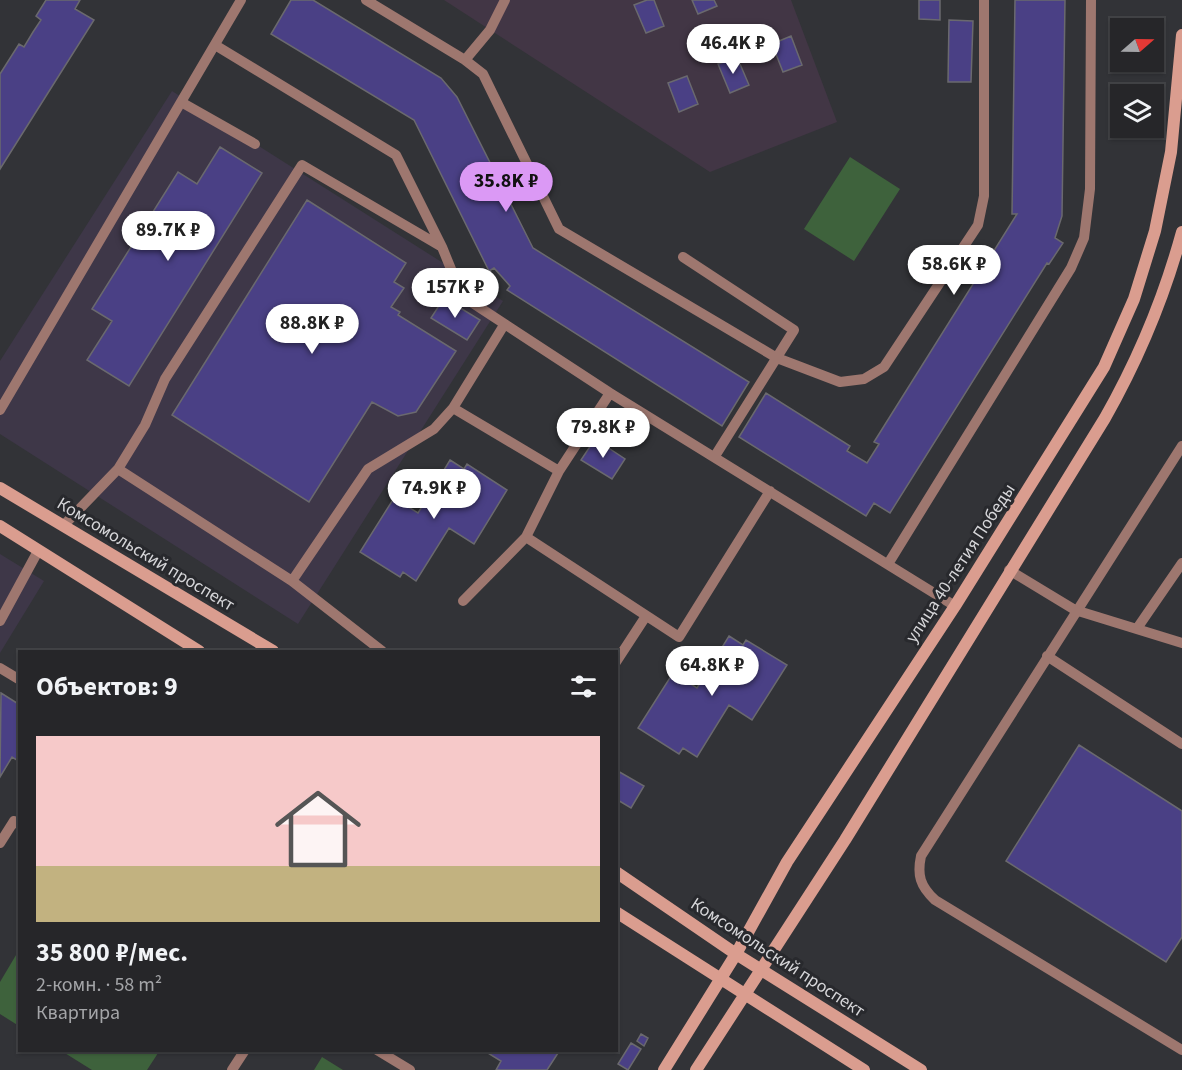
<!DOCTYPE html>
<html lang="ru">
<head>
<meta charset="utf-8">
<style>
  body { margin:0; font-family:"Source Sans 3",sans-serif; background:#323235; color:#f1f3f6; height:100vh; display:flex; flex-direction:column; font-size:22px; white-space:nowrap }
  * { box-sizing:border-box; margin:0 }
  p { font-size:20px; color:#a4a5a8 }
  .icon { flex:none; width:33px; height:33px; fill:none; stroke:currentColor; stroke-width:2; stroke-linecap:round; stroke-linejoin:round }
  .map { position:relative; flex:1; overflow:hidden }
  .side { position:absolute; left:18px; top:650px; width:600px; height:402px; display:flex; flex-direction:column; background:#262629; border-radius:0px; box-shadow:0 2px 4px #0004,0 0 0 2px #424346 }
  .side>* { flex:none }
  .needle { width:39px; rotate:70deg }
  .tools { position:absolute; left:1110px; top:18px; display:grid; gap:12px }
  .tools a { display:grid; place-items:center; width:54px; height:54px; border-radius:0px; background:#262629; box-shadow:0 2px 4px #0004,0 0 0 2px #424346; font-size:30px }
  .price { position:absolute; translate:-50% -51px; padding:0 14px; border-radius:21px; background:#fff; color:#222; font-size:20px; line-height:39px; filter:drop-shadow(0 2px 3px #0008) }
  .price::after { content:''; position:absolute; left:50%; top:36px; width:18px; height:14px; margin-left:-9px; background:inherit; clip-path:polygon(0 0,100% 0,50% 100%) }
  .price.selected { background:#db99f5; color:#111 }
  ul { padding:0; list-style:none }
  li { display:grid; align-content:center; gap:12px; height:318px; padding:0 18px }
  li span { display:grid; place-items:center; height:186px; border-radius:0px; color:#555 }
  li>.icon { margin-inline-start:auto }
  span .icon { width:108px; height:108px; fill:#fffc; stroke-width:1 }
  li b { font-size:26px }
  h2 { display:flex; justify-content:space-between; align-items:center; height:72px; padding:0 18px; font-size:26px }
  .map>svg:first-child { display:block }
</style>
</head>
<body>
<div class="map">
<svg width="1182" height="1070" viewBox="0 0 1182 1070">
  <rect width="100%" height="100%" fill="#323337"/>
  <path fill="#3e3748" d="M 172,91 L 503,301 L 298,624 L 0,434 L 0,361 Z
    M 0,554 L 44,581 L 0,653 Z"/>
  <path fill="#423645" d="M 444,0 L 791,0 L 837,122 L 710,172 Z"/>
  <path fill="#3e623c" d="M 850,157 L 900,189 L 854,261 L 804,229 Z
    M 19,950 L 19,1026 L 0,1014 L 0,982 Z
    M 60,1050 L 160,1050 L 147,1070 L 92,1070 Z
    M 322,1057 L 343,1070 L 314,1070 Z"/>
  <path fill="#4a4085" stroke="#6a696e" stroke-width="1.5" d="M 46,0 L 80,0 L 75,9 L 94,20 L 0,169 L 0,74 L 19,44 L 24,47 L 33,32 L 41,20 L 36,16 Z
    M 291,0 L 313,0 L 441,78 L 457,97 L 533,248 L 749,382 L 722,426 L 507,290 L 510,286 L 494,268 L 489,271 L 414,120 L 271,34 Z
    M 647,0 L 654,0 L 664,26 L 646,33 L 634,5 Z
    M 692,0 L 714,0 L 717,6 L 698,14 Z
    M 919,0 L 940,0 L 940,20 L 919,19 Z
    M 1015,0 L 1065,0 L 1062,216 L 1055,238 L 1063,243 L 1049,264 L 1047,263 L 890,513 L 874,503 L 866,516 L 739,437 L 766,393 L 850,446 L 847,451 L 867,463 L 879,444 L 874,442 L 1017,214 L 1012,214 Z
    M 949,20 L 973,21 L 971,82 L 948,82 Z
    M 791,36 L 802,65 L 783,72 L 772,44 Z
    M 737,57 L 749,85 L 730,93 L 718,64 Z
    M 687,76 L 698,104 L 679,112 L 668,83 Z
    M 220,147 L 262,173 L 129,386 L 87,360 L 112,321 L 92,309 L 178,172 L 197,184 Z
    M 307,200 L 406,263 L 394,282 L 404,288 L 391,307 L 400,312 L 398,315 L 456,351 L 416,412 L 398,416 L 372,402 L 309,502 L 172,415 Z
    M 444,298 L 480,320 L 467,340 L 431,318 Z
    M 595,439 L 625,459 L 612,479 L 581,460 Z
    M 450,460 L 464,469 L 467,464 L 507,490 L 474,544 L 449,528 L 416,581 L 403,572 L 400,577 L 360,552 L 394,498 L 418,513 Z
    M 729,636 L 743,645 L 746,640 L 787,665 L 752,720 L 729,705 L 697,757 L 683,748 L 679,754 L 638,728 L 673,673 L 697,688 Z
    M 1,693 L 20,705 L 20,762 L 12,757 L 0,777 Z
    M 1079,745 L 1182,811 L 1182,937 L 1166,962 L 1006,861 Z
    M 616,770 L 644,786 L 631,808 L 616,799 Z
    M 641,1034 L 648,1038 L 644,1046 L 637,1041 Z
    M 631,1043 L 641,1049 L 628,1070 L 618,1064 Z
    M 483,1050 L 560,1050 L 547,1070 L 496,1070 L 501,1061 Z"/>
  <g fill="none" stroke-linecap="round" stroke-linejoin="round">
    <path stroke="#9e776f" stroke-width="10" d="M 366,0 L 465,60 L 483,74 L 559,229 L 777,358 L 840,382 L 864,379 L 884,367 L 978,225 L 984,196 L 984,0
      M 215,45 L 396,155 L 442,247 L 462,296 L 610,393 L 955,606
      M 465,60 L 490,30 L 505,0
      M 181,102 L 255,144
      M 683,257 L 794,330 L 715,456
      M 610,393 L 559,471 L 526,537 L 679,637 L 770,491
      M 453,408 L 504,325
      M 0,410 L 241,0
      M 1182,446 L 921,856 C 917,875 920,886 935,900 L 1182,1050
      M 118,469 L 292,581 L 382,651
      M 63,526 L 118,469 L 145,425 L 165,379 L 302,165 L 442,247
      M 888,564 L 1071,268 L 1084,238 L 1090,189 L 1091,0
      M 1009,570 L 1075,610 L 1182,643
      M 292,581 L 368,469 L 434,429 L 453,408 L 559,471
      M 463,601 L 526,537
      M 0,621 L 38,551
      M 1138,627 L 1182,563
      M 1047,656 L 1182,744
      M 616,662 L 646,616
      M 0,668 L 20,680
      M 0,843 L 14,821 L 20,825
      M 377,1050 L 410,1070
      M 232,1070 L 245,1050"/>
    <path stroke="#da9d8f" stroke-width="12" d="M 0,488 L 273,651
      M 0,526 L 199,651
      M 616,872 L 736,954 L 921,1070
      M 616,912 L 864,1070
      M 664,1070 L 736,954 L 787,862 L 955,606 L 1104,367 L 1134,299 L 1155,231 L 1171,152 L 1182,35
      M 696,1070 L 845,840 L 1105,418 C 1139,358 1164,298 1182,232"/>
  </g>
  <g text-anchor="middle" stroke-width="6" stroke-linejoin="round" paint-order="stroke">
    <g font-size="18" fill="#d6d6d9" stroke="#28292d">
      <text transform="translate(146 554) rotate(31)" y="6">Комсомольский проспект</text>
      <text transform="translate(960 563) rotate(-57)" y="6">улица 40-летия Победы</text>
      <text transform="translate(778 957) rotate(33)" y="6">Комсомольский проспект</text>
    </g>
  </g>
</svg>
<div class="tools">
<a><svg class="needle" viewBox="-14 -14 28 28"><path d="M0-13l5 13h-10z" fill="#e53935"/><path d="M0 13l5-13h-10z" fill="#a4a5a8"/></svg></a>
<a><svg class="icon" aria-label="layers" viewBox="0 0 24 24"><path d="M12 4l9 5-9 5-9-5zM3 14l9 5 9-5"/></svg></a>
</div>
<b class="price" style="left:733px;top:75px">46.4K ₽</b>
<b class="price selected" style="left:506px;top:213px">35.8K ₽</b>
<b class="price" style="left:168px;top:262px">89.7K ₽</b>
<b class="price" style="left:954px;top:296px">58.6K ₽</b>
<b class="price" style="left:455px;top:319px">157K ₽</b>
<b class="price" style="left:312px;top:355px">88.8K ₽</b>
<b class="price" style="left:603px;top:459px">79.8K ₽</b>
<b class="price" style="left:434px;top:520px">74.9K ₽</b>
<b class="price" style="left:712px;top:697px">64.8K ₽</b>
<section class="side">
<h2>Объектов: 9<svg class="icon" aria-label="filters" viewBox="0 0 24 24"><path d="M4 7h16M4 17h16"/><circle cx="9" cy="7" r="2"/><circle cx="15" cy="17" r="2"/></svg></h2>
<ul>
<li><span style="background:linear-gradient(#f6c9c9 70%,#c2b280 0)"><svg class="icon" aria-label="home" viewBox="0 0 24 24"><path d="M3 11l9-7 9 7M6 9v11h12V9"/></svg></span><div><b>35 800 ₽/мес.</b><p>2-комн. · 58 m²</p><p>Квартира</p></div></li>
</ul>
</section>
</div>
</body>
</html>
